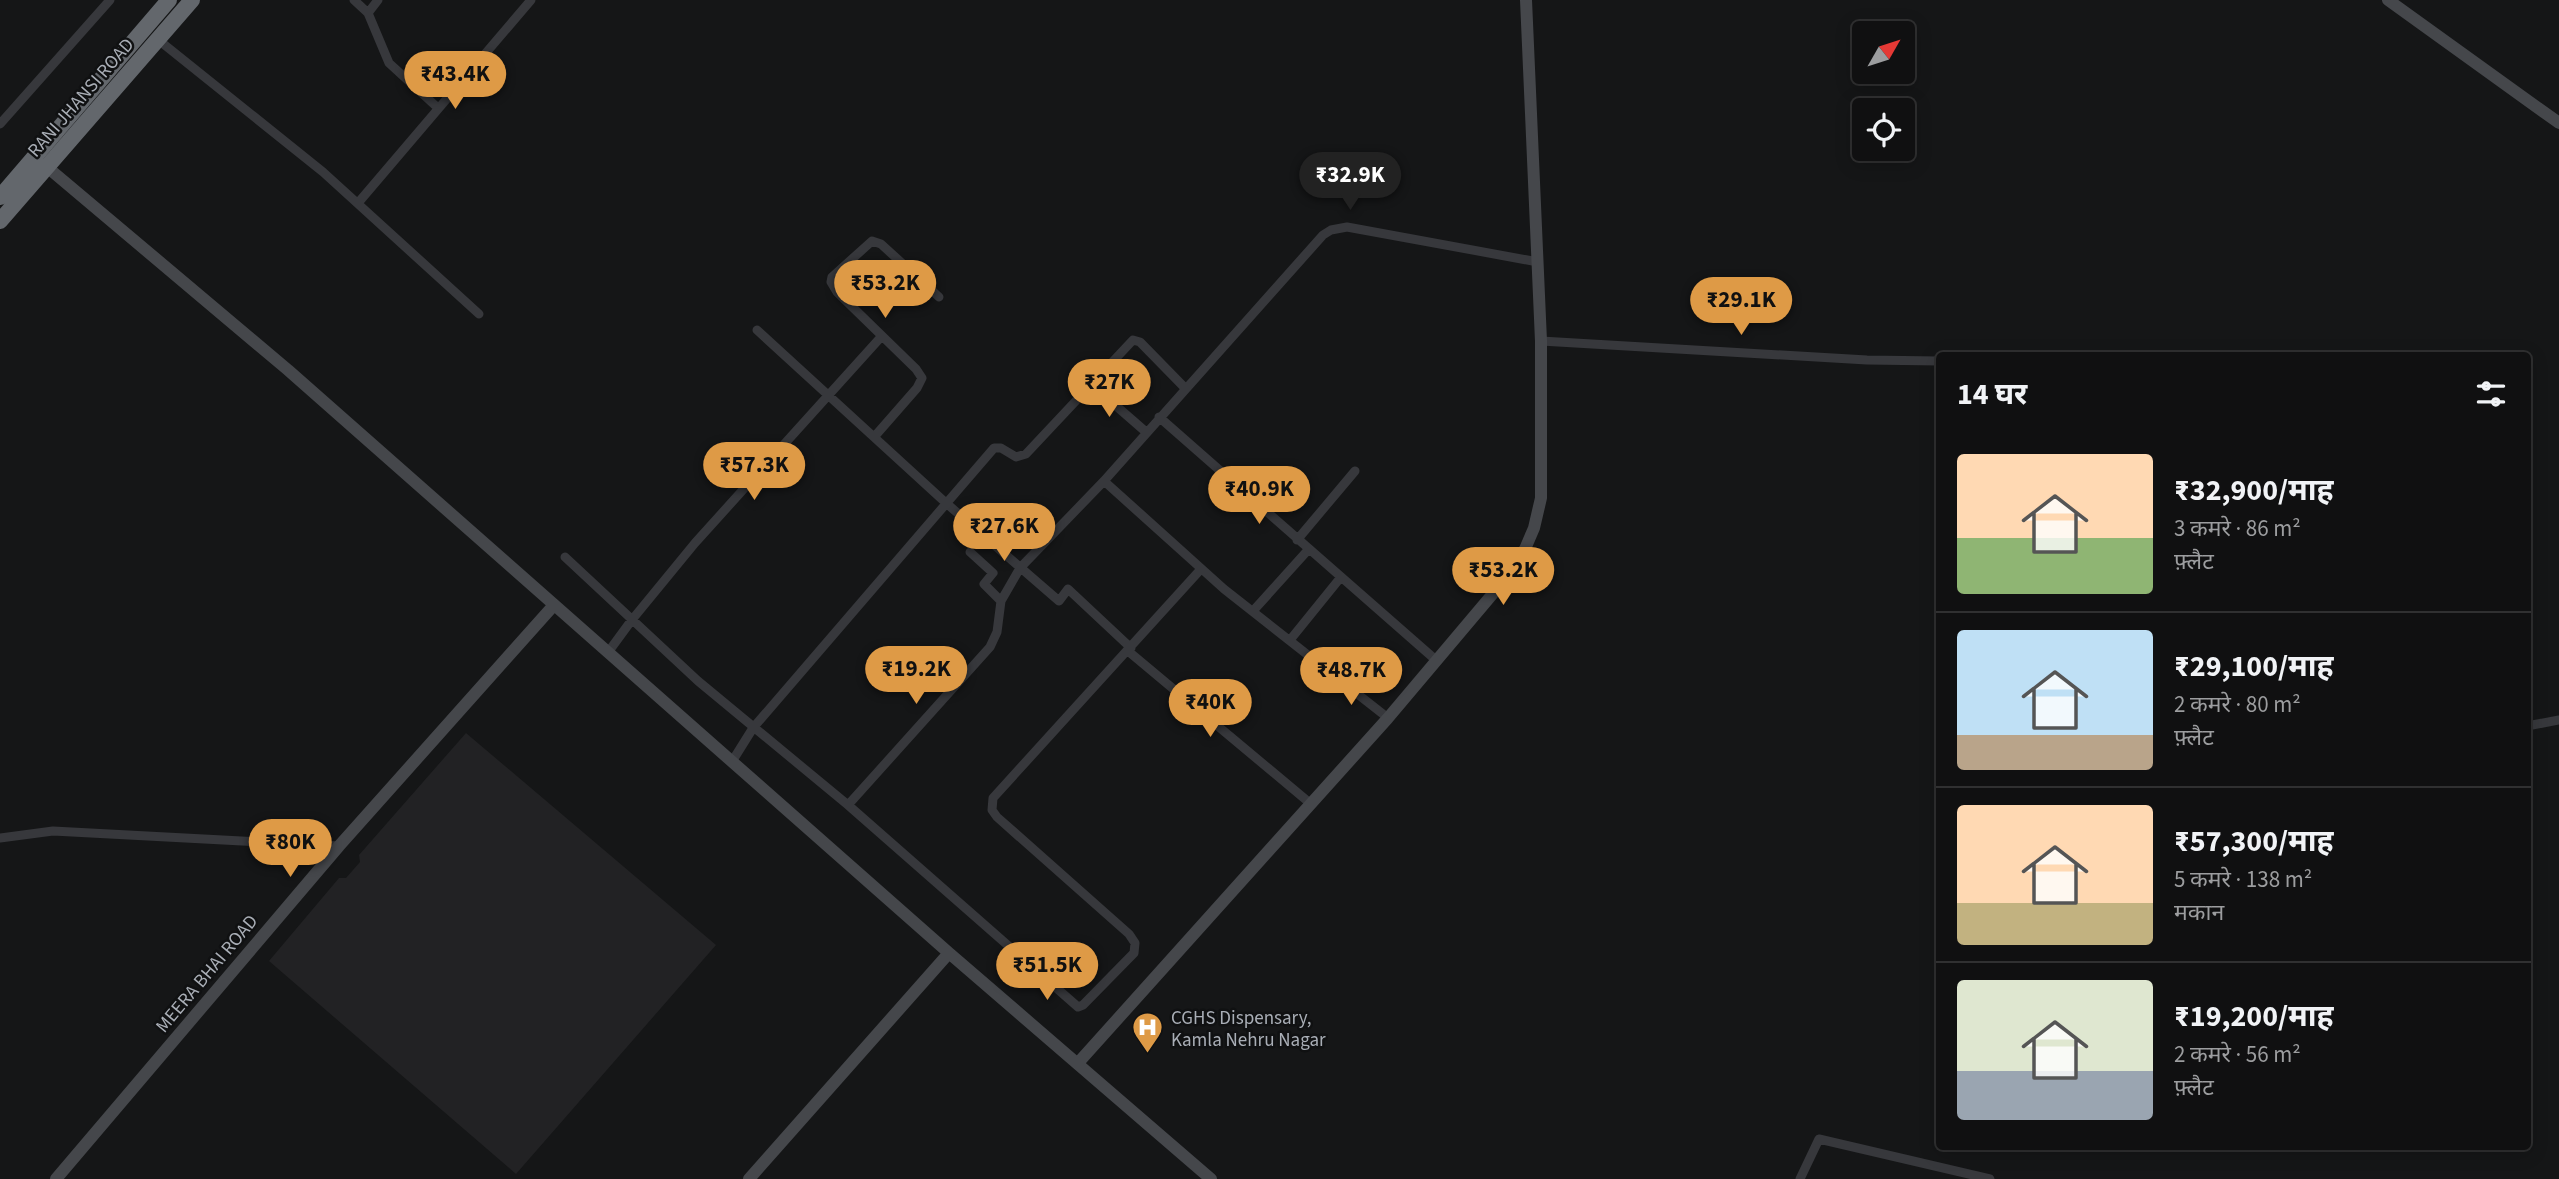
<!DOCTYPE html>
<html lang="hi">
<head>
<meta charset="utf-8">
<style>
  body { margin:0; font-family:"Source Sans 3","Noto Sans Devanagari",sans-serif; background:#1e1e1f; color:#f1f3f6; height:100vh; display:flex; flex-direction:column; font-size:26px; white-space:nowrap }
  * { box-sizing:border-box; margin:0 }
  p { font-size:23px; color:#9c9d9f }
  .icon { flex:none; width:38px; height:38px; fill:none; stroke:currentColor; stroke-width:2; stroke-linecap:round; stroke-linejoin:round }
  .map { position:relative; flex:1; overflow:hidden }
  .details { position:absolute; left:1936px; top:352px; width:595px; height:798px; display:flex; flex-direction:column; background:#101011; border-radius:7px; box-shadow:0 4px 18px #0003,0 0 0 2px #303031 }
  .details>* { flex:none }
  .needle { width:46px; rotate:51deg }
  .tools { position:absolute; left:1852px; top:21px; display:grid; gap:14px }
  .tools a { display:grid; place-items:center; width:63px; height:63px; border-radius:7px; background:#101011; box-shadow:0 4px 18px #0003,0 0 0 2px #303031; font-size:35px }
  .price { position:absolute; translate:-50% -60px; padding:0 16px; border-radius:24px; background:#de9a46; color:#111; font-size:23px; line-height:46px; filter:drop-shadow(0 2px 4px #0008) }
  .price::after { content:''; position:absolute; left:50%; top:42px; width:21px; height:16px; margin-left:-10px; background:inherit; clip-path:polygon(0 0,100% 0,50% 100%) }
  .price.current { background:#222; color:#fff }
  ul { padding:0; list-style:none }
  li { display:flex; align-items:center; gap:21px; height:175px; padding:0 21px }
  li+li { border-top:2px solid #303031 }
  li span { display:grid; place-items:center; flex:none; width:196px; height:140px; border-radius:7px; color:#555 }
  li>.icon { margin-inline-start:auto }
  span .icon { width:84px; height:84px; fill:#fffc; stroke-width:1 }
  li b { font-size:30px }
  h2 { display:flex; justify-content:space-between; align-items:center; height:84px; padding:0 21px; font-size:30px }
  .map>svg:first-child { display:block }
</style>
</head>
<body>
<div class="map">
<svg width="2559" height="1179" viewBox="0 0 2559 1179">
  <rect width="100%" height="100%" fill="#151617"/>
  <path fill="#222224" d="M 466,733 L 716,945 L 516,1174 L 269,961 L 339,878 L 346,878 L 360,862 L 359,855 Z"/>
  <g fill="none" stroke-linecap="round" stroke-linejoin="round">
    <path stroke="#37383c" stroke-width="9" d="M 354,0 L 368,13 L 378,0
      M 368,13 L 389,63 L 438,108
      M 156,38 L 323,172 L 479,314
      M 0,124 L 110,0
      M 358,203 L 531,0
      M 757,330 L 946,503 L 1059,601 L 1068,589 L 1131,648
      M 1541,341 L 1867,360 L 1939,361
      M 1091,384 L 1146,432
      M 1159,417 L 1437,661
      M 875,436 L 917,388 L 922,378 L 916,369 L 837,292 L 831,282 L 832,277 L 872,241 L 881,244 L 939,297
      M 1104,481 L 1224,589 L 1388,718
      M 1297,540 L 1355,471
      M 970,552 L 993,573 L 984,584 L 1001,601
      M 565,557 L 698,681 L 848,805 L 1078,1007 L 1083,1005 L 1134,953 L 1135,943 L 1129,934 L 997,817 L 992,810 L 993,798 L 1201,569
      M 1253,611 L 1308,550
      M 1290,640 L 1341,577
      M 609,651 L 631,621 L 695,543 L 881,337
      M 1128,651 L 1311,804
      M 2527,726 L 2559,720
      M 733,760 L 753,728 L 994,448 L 1001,448 L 1016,457 L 1026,454 L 1133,340 L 1140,342 L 1185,388
      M 848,805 L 990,647 L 997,632 L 1001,601 L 1020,568 L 1104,481 L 1323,235 L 1331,230 L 1347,227 L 1538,262
      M 0,838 L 53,831 L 339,846
      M 1800,1179 L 1819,1139 L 1990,1179"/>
    <path stroke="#45474b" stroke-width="12" d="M 2388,0 L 2559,123
      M 47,167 L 288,370 L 949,953 L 1211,1179
      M 1078,1063 L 1388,718 L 1496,590 L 1525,549 L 1534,528 L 1541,498 L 1541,341 L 1526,0
      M 56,1179 L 339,846 L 554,605
      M 749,1179 L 949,953"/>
    <path stroke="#63676c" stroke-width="16" d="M 0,197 L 169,0
      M 0,221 L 192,0"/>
  </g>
  <defs>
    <symbol id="hospital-pin" viewBox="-11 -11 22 30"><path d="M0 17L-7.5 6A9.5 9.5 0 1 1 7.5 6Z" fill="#de9a46" stroke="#101112"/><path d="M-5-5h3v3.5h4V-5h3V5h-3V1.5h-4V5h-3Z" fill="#fff"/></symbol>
  </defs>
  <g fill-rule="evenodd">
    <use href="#hospital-pin" x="1130" y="1010" width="35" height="47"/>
  </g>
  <g text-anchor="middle" stroke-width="5" stroke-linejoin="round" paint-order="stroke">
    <g font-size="19" fill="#a9aeb6" stroke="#101112">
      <text transform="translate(80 97) rotate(-49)" y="7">RANI JHANSI ROAD</text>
      <text transform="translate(206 973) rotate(-50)" y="7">MEERA BHAI ROAD</text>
    </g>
    <g font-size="19" fill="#a9aeb6" stroke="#101112" text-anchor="start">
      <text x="1171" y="1024">CGHS Dispensary,<tspan x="1171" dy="22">Kamla Nehru Nagar</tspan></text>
    </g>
  </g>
</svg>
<div class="tools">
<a><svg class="needle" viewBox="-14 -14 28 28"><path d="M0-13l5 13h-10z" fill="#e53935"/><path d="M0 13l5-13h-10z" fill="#9c9d9f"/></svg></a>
<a><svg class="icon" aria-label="locate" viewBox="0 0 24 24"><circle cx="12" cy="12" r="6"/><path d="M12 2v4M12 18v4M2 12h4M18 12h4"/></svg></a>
</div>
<b class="price" style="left:455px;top:111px">₹43.4K</b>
<b class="price current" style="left:1350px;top:212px">₹32.9K</b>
<b class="price" style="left:885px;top:320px">₹53.2K</b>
<b class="price" style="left:1741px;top:337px">₹29.1K</b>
<b class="price" style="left:1109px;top:419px">₹27K</b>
<b class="price" style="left:754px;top:502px">₹57.3K</b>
<b class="price" style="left:1259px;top:526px">₹40.9K</b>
<b class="price" style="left:1004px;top:563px">₹27.6K</b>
<b class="price" style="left:1503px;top:607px">₹53.2K</b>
<b class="price" style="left:916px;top:706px">₹19.2K</b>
<b class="price" style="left:1351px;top:707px">₹48.7K</b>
<b class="price" style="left:1210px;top:739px">₹40K</b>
<b class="price" style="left:290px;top:879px">₹80K</b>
<b class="price" style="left:1047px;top:1002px">₹51.5K</b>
<section class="details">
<h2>14 घर<svg class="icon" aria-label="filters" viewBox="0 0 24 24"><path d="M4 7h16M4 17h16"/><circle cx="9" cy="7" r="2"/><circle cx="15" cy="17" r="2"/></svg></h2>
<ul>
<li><span style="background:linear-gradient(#ffd9b3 60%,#8fb573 0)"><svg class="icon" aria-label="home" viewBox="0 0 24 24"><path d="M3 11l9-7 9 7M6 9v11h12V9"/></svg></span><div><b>₹32,900/माह</b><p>3 कमरे · 86 m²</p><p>फ़्लैट</p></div></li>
<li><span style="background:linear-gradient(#bfe0f5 75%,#b9a48a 0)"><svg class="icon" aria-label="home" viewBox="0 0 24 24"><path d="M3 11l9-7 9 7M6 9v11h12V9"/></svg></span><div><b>₹29,100/माह</b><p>2 कमरे · 80 m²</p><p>फ़्लैट</p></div></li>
<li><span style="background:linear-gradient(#ffd9b3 70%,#c2b280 0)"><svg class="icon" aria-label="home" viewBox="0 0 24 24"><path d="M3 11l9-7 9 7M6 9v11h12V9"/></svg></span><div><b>₹57,300/माह</b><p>5 कमरे · 138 m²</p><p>मकान</p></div></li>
<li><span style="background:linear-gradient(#dfe7d0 65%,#9aa5b1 0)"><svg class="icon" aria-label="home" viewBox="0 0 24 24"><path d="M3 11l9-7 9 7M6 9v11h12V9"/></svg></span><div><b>₹19,200/माह</b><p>2 कमरे · 56 m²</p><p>फ़्लैट</p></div></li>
</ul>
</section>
</div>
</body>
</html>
